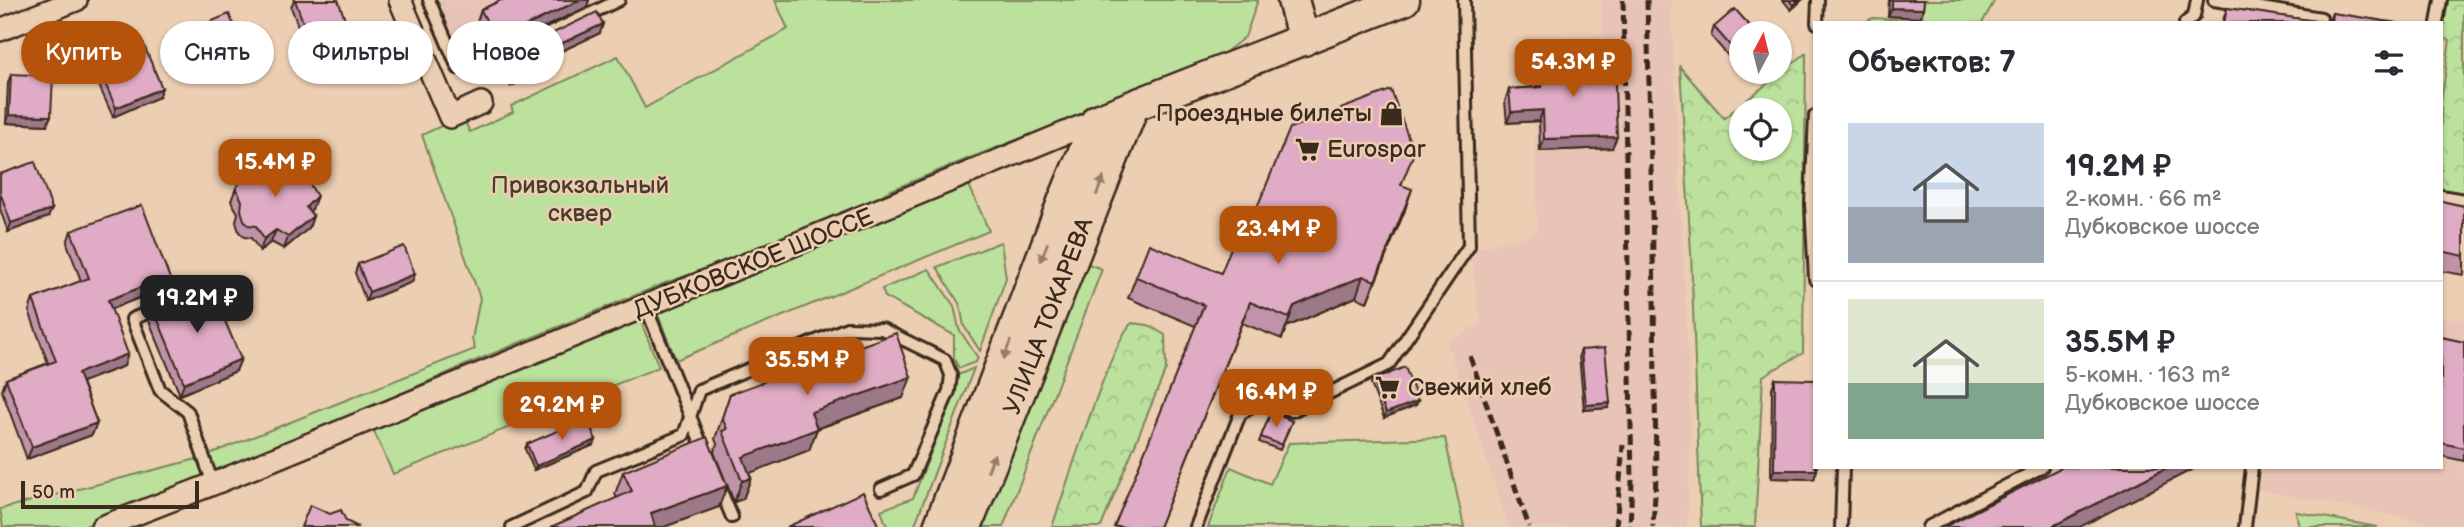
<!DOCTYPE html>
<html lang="ru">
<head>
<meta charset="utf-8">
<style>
  body { margin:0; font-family:"Balsamiq Sans",sans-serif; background:#f7f7f7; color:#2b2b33; height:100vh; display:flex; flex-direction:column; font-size:26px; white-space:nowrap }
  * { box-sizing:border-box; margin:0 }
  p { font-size:23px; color:#7c7c81 }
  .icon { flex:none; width:38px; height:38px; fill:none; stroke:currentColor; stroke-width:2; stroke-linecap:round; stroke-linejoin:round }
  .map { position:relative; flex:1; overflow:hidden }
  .drawer { position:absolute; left:1813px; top:21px; width:630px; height:448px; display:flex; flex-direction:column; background:#fff; border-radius:0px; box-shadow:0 2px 5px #0004 }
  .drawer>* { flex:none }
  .guide { position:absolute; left:21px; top:21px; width:665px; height:63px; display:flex; gap:14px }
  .needle { width:46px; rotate:7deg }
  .buttons { position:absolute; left:1729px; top:21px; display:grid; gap:14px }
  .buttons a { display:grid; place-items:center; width:63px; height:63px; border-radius:50%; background:#fff; box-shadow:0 2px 5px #0004; font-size:35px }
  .scale { position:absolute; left:21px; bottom:18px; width:178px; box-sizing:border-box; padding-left:7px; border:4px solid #3b2a1e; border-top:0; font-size:19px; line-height:24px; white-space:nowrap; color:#3b2a1e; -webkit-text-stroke:5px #ecceb2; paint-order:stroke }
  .price { position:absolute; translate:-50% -60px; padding:0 16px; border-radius:14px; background:#b45309; color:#fff; font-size:23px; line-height:46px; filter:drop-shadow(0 2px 4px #0008) }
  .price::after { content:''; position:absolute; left:50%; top:42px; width:21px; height:16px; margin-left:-10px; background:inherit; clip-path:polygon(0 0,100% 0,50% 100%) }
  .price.current { background:#222; color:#fff }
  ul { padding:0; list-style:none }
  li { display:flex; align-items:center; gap:21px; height:175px; padding:0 35px }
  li+li { border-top:2px solid #e1e1e2 }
  li span { display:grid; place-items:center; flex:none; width:196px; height:140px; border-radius:0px; color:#555 }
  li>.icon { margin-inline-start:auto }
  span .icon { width:84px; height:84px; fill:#fffc; stroke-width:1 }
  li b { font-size:30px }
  h2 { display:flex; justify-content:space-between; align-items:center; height:84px; padding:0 35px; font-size:30px }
  .chip { padding:0 24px; border-radius:32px; background:#fff; box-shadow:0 2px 5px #0004; font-size:24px; line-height:63px }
  .chip.current { background:#b45309; color:#fff }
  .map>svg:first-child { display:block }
</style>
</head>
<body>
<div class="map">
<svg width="2464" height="527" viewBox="0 0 2464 527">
  <defs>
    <pattern id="forest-crowns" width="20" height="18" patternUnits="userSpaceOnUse" patternTransform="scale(1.75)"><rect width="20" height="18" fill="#bbe19c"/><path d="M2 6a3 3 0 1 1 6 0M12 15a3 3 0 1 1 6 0" fill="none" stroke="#a2c186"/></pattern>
  </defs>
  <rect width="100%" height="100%" fill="#ecceb2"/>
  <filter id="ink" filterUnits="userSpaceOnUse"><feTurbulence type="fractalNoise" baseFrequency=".0143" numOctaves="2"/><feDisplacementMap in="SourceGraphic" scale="14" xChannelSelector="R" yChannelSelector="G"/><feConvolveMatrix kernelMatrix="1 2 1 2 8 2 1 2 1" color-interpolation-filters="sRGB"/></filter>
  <g filter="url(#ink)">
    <path fill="#e8c4b7" d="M 421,0 L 633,0 L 498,62 L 499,64 L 459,83 Z
      M 1601,0 L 1671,0 L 1691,424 L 1687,527 L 1509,527 L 1447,343 L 1481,323 L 1470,250 L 1537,233 L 1533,40 L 1603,36 Z
      M 2441,316 L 2464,321 L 2464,521 L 2452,527 L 2258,490 L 2263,467 L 2441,467 Z"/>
    <path fill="#bbe19c" stroke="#7b865d" stroke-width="2" d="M 775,0 L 1258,0 L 1245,37 L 1223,54 L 1225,60 L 972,157 L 889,191 L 850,213 L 721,264 L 665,283 L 477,360 L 216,475 L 207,455 L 475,349 L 472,339 L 480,298 L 422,135 L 462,116 L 470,132 L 513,112 L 511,106 L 618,56 L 645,108 L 788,29 Z
      M 1923,0 L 1995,0 L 1982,23 L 1863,23 L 1873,18 L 1922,21 Z
      M 969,185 L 989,231 L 676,360 L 657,312 Z
      M 1001,242 L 1006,278 L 980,351 L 964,326 L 960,305 L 937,267 Z
      M 1078,260 L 1102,269 L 1003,527 L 975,527 Z
      M 929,269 L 954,306 L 959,329 L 978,358 L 976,362 L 959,368 L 954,359 L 954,335 L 885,297 L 882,289 Z
      M 639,317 L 659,367 L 393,474 L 372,427 Z
      M 974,368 L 914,527 L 887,527 L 881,510 L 913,498 L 955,390 L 958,375 Z
      M 1445,438 L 1464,527 L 1208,527 L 1231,467 L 1270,484 L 1289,443 Z
      M 197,459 L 204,479 L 83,527 L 3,527 L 0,509 Z
      M 2296,512 L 2297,512 L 2377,527 L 2299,527 Z"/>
    <path fill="url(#forest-crowns)" stroke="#7b865d" stroke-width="2" fill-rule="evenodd" d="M 2447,0 L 2464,0 L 2464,196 L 2441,193 L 2441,103 L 2450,40 L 2441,38 Z
      M 1806,53 L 1803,353 L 1763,376 L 1755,527 L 1701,527 L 1691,253 L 1680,67 L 1724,118 ZM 1780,110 L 1780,149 L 1741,149 L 1741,110 Z
      M 1132,323 L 1148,325 L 1165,335 L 1166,369 L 1101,527 L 1052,527 C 1064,494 1112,338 1132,323 Z"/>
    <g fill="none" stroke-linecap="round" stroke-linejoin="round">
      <defs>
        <path id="lane" d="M 429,0 L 458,68 L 493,60 L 619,0
          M 2214,0 L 2321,18
          M 1817,23 L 1818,0
          M 2185,23 L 2194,16 L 2197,0
          M 2437,23 L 2441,0
          M 1815,116 L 1811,204 L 1815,279
          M 2441,196 L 2464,200
          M 192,294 L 132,319 L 160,390 L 188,412 L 213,484
          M 646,307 L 705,453
          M 718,484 L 732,517
          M 512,527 L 587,492 L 596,471 L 684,435 L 699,390 L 847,328 L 882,329 L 945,360 L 951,375 L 949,391 L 913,475 L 881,489
          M 1196,527 L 1240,414 L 1261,400 L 1292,411 L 1389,364 L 1469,246 L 1464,0
          M 1841,527 L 1843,467
          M 1928,527 L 2042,467
          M 2245,527 L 2252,467"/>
        <path id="street" d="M 400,0 L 450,117 L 481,103
          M 0,30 L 76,0
          M 102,527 L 213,484 L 1097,120"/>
        <path id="secondary" d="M 1293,0 L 1304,40
          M 939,527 L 1063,202 L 1097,120 L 1404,0
          M 966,527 L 1133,107"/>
      </defs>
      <use href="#lane" stroke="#3b2a1e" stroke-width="16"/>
      <use href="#street" stroke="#3b2a1e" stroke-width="26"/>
      <use href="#secondary" stroke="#3b2a1e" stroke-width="35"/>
      <use href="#lane" stroke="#ecceb2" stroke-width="10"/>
      <use href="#street" stroke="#ecceb2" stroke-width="21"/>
      <use href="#secondary" stroke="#ecceb2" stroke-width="30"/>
      <path stroke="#3b2a1e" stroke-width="5" stroke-dasharray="10 5" stroke-linecap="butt" d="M 1623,0 L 1632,481 L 1630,527
        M 1647,0 L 1654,295 L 1656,478 L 1653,527
        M 1470,356 L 1529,527
        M 1616,527 L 1623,445"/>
    </g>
    <path fill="#c193a9" stroke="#3b2a1e" stroke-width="2" d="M 294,0 L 338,0 L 347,42 L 309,56 L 291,7 Z
      M 501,0 L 589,0 L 587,7 L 492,52 L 477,22 L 481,10 Z
      M 1783,0 L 1802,0 L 1791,10 Z
      M 1889,0 L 1924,0 L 1923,9 L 1920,18 L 1888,16 Z
      M 2227,8 L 2328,23 L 2332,13 L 2397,23 L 2222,23 Z
      M 205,24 L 243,45 L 240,54 L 215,64 L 202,33 Z
      M 1714,27 L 1741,33 L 1741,71 L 1711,36 Z
      M 600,33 L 544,59 L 546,62 L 543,71 L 511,86 L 500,65 L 503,57 Z
      M 95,61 L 159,97 L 113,117 L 92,70 Z
      M 1541,62 L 1612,148 L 1540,151 L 1539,121 L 1507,123 L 1505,101 L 1509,89 L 1537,87 L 1537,74 Z
      M 11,74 L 47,125 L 6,123 L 8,83 Z
      M 0,174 L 52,209 L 48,217 L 8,232 L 0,209 Z
      M 1402,185 L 1405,210 L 1367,302 L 1356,297 L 1286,327 L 1282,339 L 1242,323 L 1195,326 L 1128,298 L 1136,277 L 1221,273 L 1241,246 Z
      M 236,188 L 312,209 L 310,211 L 313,216 L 309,228 L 284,249 L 271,242 L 260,251 L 251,238 L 244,237 L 239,232 L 236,222 L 238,213 L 231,201 Z
      M 2441,201 L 2464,206 L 2464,275 L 2441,271 Z
      M 71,231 L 172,284 L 167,296 L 143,306 L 139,298 L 111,309 L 124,366 L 82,382 L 97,423 L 92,435 L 27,459 L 2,391 L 6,379 L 48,363 L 29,311 L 33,299 L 81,281 L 67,243 Z
      M 358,264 L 415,274 L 412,282 L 366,301 L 355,273 Z
      M 179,303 L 236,371 L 180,395 L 149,321 L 153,308 Z
      M 2441,337 L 2464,342 L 2464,461 L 2441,456 Z
      M 1581,350 L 1610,403 L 1608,408 L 1584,410 L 1579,355 Z
      M 1775,379 L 1817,470 L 1814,479 L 1771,478 L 1772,388 Z
      M 1373,380 L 1418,401 L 1416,405 L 1384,418 L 1371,384 Z
      M 730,394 L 903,398 L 817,429 L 809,450 L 749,473 L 751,478 L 743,499 L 734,502 L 714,452 L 717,444 L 715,439 Z
      M 1271,412 L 1292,421 L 1280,450 L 1259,442 Z
      M 596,440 L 594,445 L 534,470 L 525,449 L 527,444 Z
      M 623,472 L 719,507 L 664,527 L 551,527 L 617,498 L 615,494 Z"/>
    <path fill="#9d7889" stroke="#3b2a1e" stroke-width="2" d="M 580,0 L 589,0 L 587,7 L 492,52 L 496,40 Z
      M 1799,0 L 1802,0 L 1791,10 L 1793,5 Z
      M 1892,8 L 1923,9 L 1920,18 L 1888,16 Z
      M 603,24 L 600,33 L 538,62 L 541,53 Z
      M 350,33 L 347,42 L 309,56 L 312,47 Z
      M 243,45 L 240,54 L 215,64 L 218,56 Z
      M 546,62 L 543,71 L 511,86 L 514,78 Z
      M 162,88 L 159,97 L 113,117 L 116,108 Z
      M 1543,110 L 1539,121 L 1507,123 L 1511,112 Z
      M 9,115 L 51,116 L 47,125 L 6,123 Z
      M 1617,137 L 1612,148 L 1540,151 L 1544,139 Z
      M 1412,189 L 1405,210 L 1367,302 L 1375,281 Z
      M 317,196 L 312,209 L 302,219 L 306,207 Z
      M 52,209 L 48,217 L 8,232 L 11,223 Z
      M 313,216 L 309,228 L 284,249 L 288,237 Z
      M 276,230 L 271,242 L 260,251 L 264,239 Z
      M 415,274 L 412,282 L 366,301 L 369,292 Z
      M 1363,276 L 1356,297 L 1286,327 L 1282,339 L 1294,306 Z
      M 172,284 L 167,296 L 143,306 L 147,294 Z
      M 144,286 L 139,298 L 104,312 L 108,300 Z
      M 1250,302 L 1242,323 L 1159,527 Z
      M 128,354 L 124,366 L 74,385 L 78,373 Z
      M 241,359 L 236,371 L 180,395 L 184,383 Z
      M 911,377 L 903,398 L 804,433 L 811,412 Z
      M 1418,401 L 1416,405 L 1384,418 L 1386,413 Z
      M 1610,403 L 1608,408 L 1584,410 L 1586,405 Z
      M 97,423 L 92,435 L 27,459 L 32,447 Z
      M 817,429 L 809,450 L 740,477 L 743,457 Z
      M 596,440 L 594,445 L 534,470 L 536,466 Z
      M 2168,467 L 2197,467 L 2080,527 L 2051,527 Z
      M 1774,470 L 1817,470 L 1814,479 L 1771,478 Z
      M 751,478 L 743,499 L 734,502 L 742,481 Z
      M 727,486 L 719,507 L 664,527 L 646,527 L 651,513 Z"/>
    <path fill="#e0abc4" stroke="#3b2a1e" stroke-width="2" d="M 295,0 L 338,0 L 350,33 L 312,47 Z
      M 501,0 L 580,0 L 496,40 L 481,10 Z
      M 1789,0 L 1799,0 L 1793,5 Z
      M 1892,0 L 1924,0 L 1923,9 L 1892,8 Z
      M 2227,8 L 2330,23 L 2224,23 Z
      M 1735,9 L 1756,33 L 1741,33 L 1741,58 L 1714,27 Z
      M 597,12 L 603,24 L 541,53 L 546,62 L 514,78 L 503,57 Z
      M 2332,13 L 2397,23 L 2331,23 Z
      M 229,14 L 243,45 L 218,56 L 205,24 Z
      M 142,41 L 162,88 L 116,108 L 95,61 Z
      M 1614,60 L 1617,137 L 1544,139 L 1543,110 L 1511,112 L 1509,89 L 1542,87 L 1541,62 Z
      M 11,74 L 53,76 L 51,116 L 9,115 Z
      M 1391,90 L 1414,153 L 1401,185 L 1412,189 L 1375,281 L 1363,276 L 1294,306 L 1289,318 L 1250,302 L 1159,527 L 1114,527 L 1204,305 L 1136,277 L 1149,244 L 1221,273 L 1233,243 L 1241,246 L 1290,128 Z
      M 35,162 L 52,209 L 11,223 L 0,192 L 0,174 Z
      M 288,162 L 298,181 L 306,178 L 317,196 L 306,207 L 313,216 L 288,237 L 276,230 L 264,239 L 256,226 L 248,225 L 244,220 L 241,210 L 242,201 L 236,188 L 250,167 Z
      M 2441,201 L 2464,206 L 2464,256 L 2441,251 Z
      M 142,205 L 172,284 L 147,294 L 144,286 L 108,300 L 128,354 L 78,373 L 97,423 L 32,447 L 6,379 L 56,361 L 33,299 L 89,278 L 71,231 Z
      M 404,246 L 415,274 L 369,292 L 358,264 Z
      M 212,290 L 241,359 L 184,383 L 153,308 L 177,298 L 179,303 Z
      M 896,333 L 911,377 L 811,412 L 817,429 L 743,457 L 751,478 L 742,481 L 722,431 L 727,429 L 722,418 L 730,394 Z
      M 2441,337 L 2464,342 L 2464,448 L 2441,443 Z
      M 1605,348 L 1610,403 L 1586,405 L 1581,350 Z
      M 1405,367 L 1418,401 L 1386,413 L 1373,380 Z
      M 1775,379 L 1815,380 L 1815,467 L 1817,467 L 1817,470 L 1774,470 Z
      M 1271,412 L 1292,421 L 1282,445 L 1261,437 Z
      M 587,418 L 596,440 L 536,466 L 527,444 Z
      M 707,437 L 727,486 L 651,513 L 655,527 L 551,527 L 632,491 L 623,472 Z
      M 2062,467 L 2168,467 L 2051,527 L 1944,527 Z
      M 863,492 L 879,527 L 787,527 Z
      M 310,505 L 330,514 L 341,510 L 346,521 L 358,527 L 301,527 Z"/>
    <defs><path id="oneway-solid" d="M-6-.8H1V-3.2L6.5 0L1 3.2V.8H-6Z" transform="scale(1.75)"/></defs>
    <g fill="#947c68">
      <use href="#oneway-solid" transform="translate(1100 186) rotate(-68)"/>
      <use href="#oneway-solid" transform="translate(1044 252) rotate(111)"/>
      <use href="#oneway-solid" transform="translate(1007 350) rotate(111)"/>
      <use href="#oneway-solid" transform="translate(991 463) rotate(-69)"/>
    </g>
  </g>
  <defs>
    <symbol id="shop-bare" viewBox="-9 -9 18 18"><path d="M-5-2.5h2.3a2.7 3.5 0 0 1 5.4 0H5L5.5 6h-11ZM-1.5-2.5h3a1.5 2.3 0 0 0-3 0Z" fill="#3b2a1e" stroke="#ecceb2" stroke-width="2.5" paint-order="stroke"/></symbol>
    <symbol id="supermarket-bare" viewBox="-9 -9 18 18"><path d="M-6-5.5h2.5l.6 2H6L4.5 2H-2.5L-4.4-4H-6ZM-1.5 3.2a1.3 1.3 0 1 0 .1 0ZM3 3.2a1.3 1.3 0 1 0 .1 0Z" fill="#3b2a1e" stroke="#ecceb2" stroke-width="2.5" paint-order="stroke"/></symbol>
  </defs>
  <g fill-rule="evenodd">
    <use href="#shop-bare" x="1374" y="96" width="35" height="35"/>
    <use href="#supermarket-bare" x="1290" y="132" width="35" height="35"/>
    <use href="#supermarket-bare" x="1370" y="370" width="35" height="35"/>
  </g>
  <g text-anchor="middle" stroke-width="5" stroke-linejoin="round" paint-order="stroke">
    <g font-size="24" fill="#3b2a1e" stroke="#ecceb2" text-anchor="start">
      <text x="1372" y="121" text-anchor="end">Проездные билеты</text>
      <text x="1327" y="157">Eurospar</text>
      <text x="1408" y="395">Свежий хлеб</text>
    </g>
    <g font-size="24" fill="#483c2b" stroke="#ecceb2">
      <text x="580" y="193">Привокзальный<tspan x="580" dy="28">сквер</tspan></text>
    </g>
    <g font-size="24" fill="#3b2a1e" stroke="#ecceb2">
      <text transform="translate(753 263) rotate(-22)" y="8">ДУБКОВСКОЕ ШОССЕ</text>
      <text transform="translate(1048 316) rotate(-69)" y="8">УЛИЦА ТОКАРЕВА</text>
    </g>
  </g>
</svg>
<div class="buttons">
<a><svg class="needle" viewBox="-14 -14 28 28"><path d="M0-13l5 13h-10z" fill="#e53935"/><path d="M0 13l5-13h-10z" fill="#7c7c81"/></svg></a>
<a><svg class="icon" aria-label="locate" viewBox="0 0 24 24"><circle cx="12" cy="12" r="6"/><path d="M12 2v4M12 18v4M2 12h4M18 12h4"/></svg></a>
</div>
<div class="scale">50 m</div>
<b class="price" style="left:1573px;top:99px">54.3M ₽</b>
<b class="price" style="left:275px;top:199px">15.4M ₽</b>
<b class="price" style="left:1278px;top:266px">23.4M ₽</b>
<b class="price current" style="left:197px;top:335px">19.2M ₽</b>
<b class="price" style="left:807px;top:397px">35.5M ₽</b>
<b class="price" style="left:1276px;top:429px">16.4M ₽</b>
<b class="price" style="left:562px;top:442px">29.2M ₽</b>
<div class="guide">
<a class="chip current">Купить</a>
<a class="chip">Снять</a>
<a class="chip">Фильтры</a>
<a class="chip">Новое</a>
</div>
<section class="drawer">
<h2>Объектов: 7<svg class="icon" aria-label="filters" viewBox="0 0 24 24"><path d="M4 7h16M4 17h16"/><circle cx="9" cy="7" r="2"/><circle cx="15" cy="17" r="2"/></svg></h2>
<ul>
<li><span style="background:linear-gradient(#c9d6e8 60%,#9aa5b1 0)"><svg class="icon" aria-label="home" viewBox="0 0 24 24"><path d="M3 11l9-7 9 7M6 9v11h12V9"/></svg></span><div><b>19.2M ₽</b><p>2-комн. · 66 m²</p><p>Дубковское шоссе</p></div></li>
<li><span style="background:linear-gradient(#dfe7d0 60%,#7fa58c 0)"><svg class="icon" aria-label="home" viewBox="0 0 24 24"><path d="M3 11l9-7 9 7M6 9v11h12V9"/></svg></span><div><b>35.5M ₽</b><p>5-комн. · 163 m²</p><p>Дубковское шоссе</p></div></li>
</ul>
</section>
</div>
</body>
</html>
